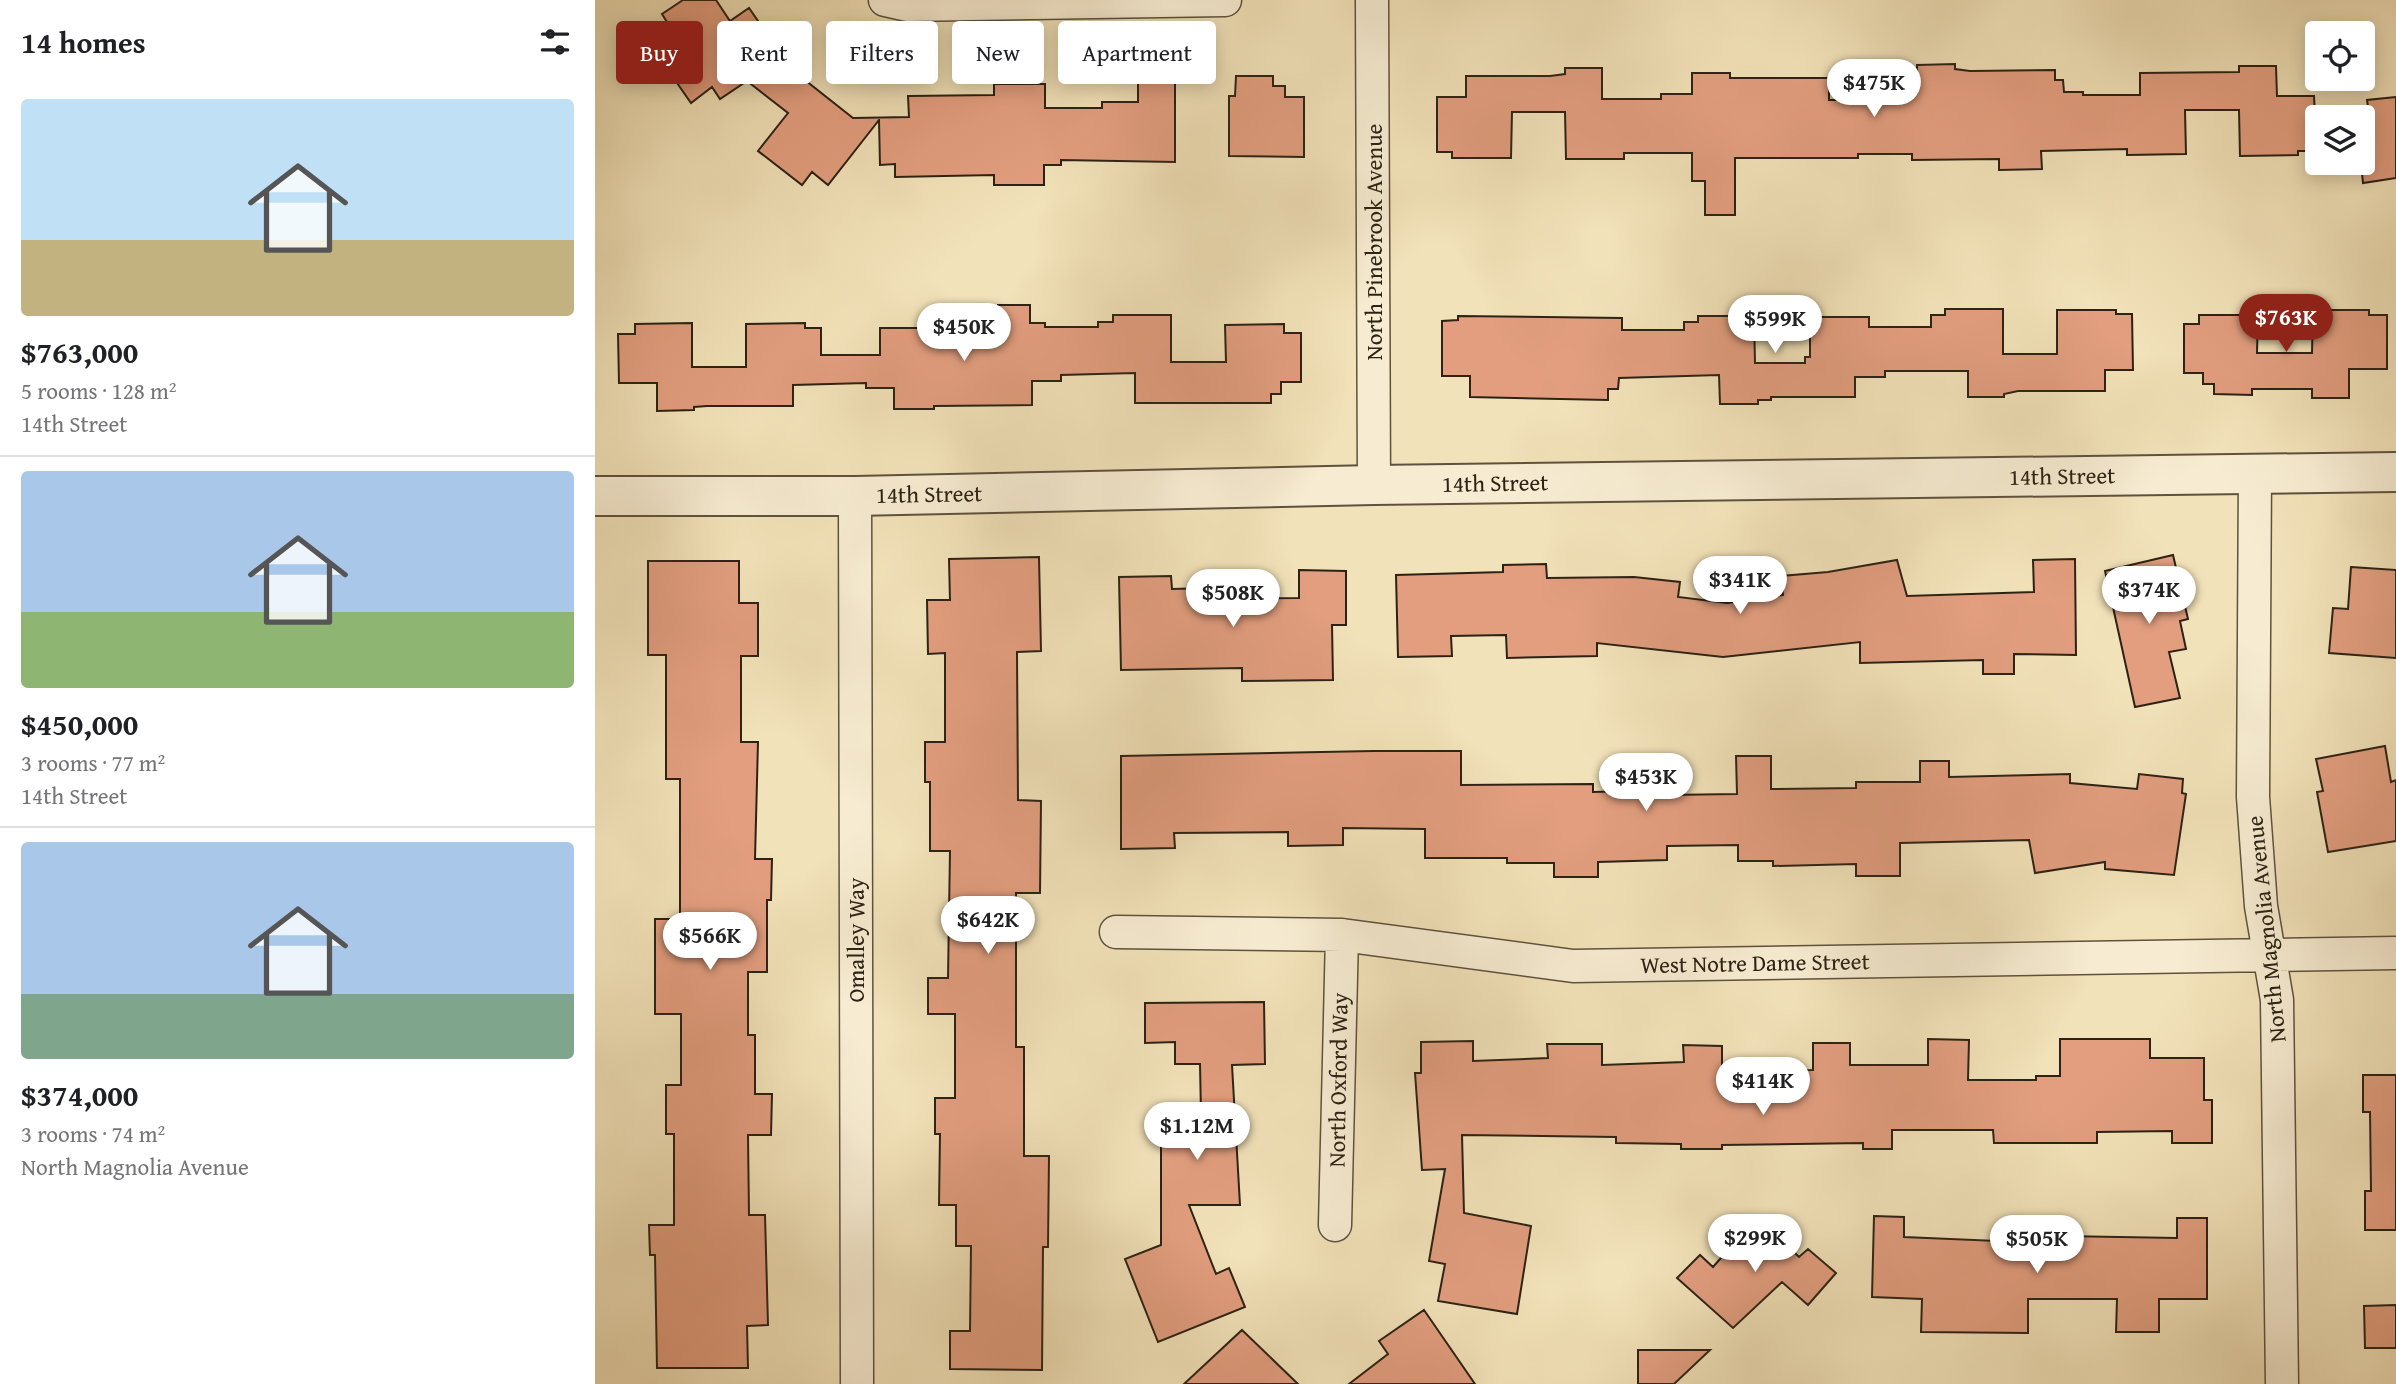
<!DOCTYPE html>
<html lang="en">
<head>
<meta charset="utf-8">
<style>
  body { margin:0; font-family:"Gentium Book Plus",serif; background:#f6f6f6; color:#202124; height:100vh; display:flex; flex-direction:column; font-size:26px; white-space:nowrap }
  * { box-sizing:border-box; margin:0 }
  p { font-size:23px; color:#757577 }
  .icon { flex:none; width:38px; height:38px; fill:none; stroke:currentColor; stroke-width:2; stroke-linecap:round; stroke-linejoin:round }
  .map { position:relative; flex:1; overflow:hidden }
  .sheet { display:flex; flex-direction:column; background:#fff; width:595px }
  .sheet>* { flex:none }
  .hud { position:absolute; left:21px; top:21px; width:665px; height:63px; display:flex; gap:14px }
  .buttons { position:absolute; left:1710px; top:21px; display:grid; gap:14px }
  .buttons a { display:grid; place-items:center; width:70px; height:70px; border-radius:7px; background:#fff; box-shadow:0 4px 18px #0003; font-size:35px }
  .price { position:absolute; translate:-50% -60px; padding:0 16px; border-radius:24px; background:#fff; color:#222; font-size:23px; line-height:46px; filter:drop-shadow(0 2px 4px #0008) }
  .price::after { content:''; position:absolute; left:50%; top:42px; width:21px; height:16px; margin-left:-10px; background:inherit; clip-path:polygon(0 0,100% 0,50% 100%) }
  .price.selected { background:#8f2418; color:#fff }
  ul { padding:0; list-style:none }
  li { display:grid; align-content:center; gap:14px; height:371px; padding:0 21px }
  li+li { border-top:2px solid #e0e0e0 }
  li span { display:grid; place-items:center; height:217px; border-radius:7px; color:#555 }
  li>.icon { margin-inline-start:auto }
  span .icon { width:126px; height:126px; fill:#fffc; stroke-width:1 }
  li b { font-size:30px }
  h2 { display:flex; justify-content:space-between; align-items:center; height:84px; padding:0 21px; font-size:30px }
  .pill { padding:0 24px; border-radius:7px; background:#fff; box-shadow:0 4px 18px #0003; font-size:24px; line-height:63px }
  .pill.selected { background:#8f2418; color:#fff }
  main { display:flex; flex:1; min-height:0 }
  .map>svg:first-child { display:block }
</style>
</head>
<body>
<main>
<section class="sheet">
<h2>14 homes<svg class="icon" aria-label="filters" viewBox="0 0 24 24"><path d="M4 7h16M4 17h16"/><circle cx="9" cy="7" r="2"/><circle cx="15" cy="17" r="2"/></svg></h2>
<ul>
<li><span style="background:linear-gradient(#bfe0f5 65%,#c2b280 0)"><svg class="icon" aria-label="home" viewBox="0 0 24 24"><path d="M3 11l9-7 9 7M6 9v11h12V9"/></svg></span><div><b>$763,000</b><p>5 rooms · 128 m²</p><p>14th Street</p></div></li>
<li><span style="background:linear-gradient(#a9c7e8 65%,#8fb573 0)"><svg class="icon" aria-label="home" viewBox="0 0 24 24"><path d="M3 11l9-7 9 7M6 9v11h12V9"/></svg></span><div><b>$450,000</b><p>3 rooms · 77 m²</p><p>14th Street</p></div></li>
<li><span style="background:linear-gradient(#a9c7e8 70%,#7fa58c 0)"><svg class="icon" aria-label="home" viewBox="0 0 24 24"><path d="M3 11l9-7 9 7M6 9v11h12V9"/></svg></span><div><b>$374,000</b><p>3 rooms · 74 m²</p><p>North Magnolia Avenue</p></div></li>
</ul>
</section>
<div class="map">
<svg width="1801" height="1384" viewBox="0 0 1801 1384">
  <rect width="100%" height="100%" fill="#f2e2b9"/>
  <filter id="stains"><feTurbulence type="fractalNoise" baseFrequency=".00286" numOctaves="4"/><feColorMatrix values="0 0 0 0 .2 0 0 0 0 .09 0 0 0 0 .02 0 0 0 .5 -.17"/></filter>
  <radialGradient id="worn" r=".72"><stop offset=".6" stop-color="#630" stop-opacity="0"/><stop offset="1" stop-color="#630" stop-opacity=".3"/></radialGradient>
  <path fill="#e29e7f" stroke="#2c2215" stroke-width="2" d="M 88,0 L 121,0 L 135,21 L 154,8 L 196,69 L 258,118 L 314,117 L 313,96 L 399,95 L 399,84 L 450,84 L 450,108 L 507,108 L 507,102 L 543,102 L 543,73 L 580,73 L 580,162 L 466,160 L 466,165 L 449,165 L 449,185 L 399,185 L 399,175 L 300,177 L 300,164 L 285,165 L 284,120 L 233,185 L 217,172 L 207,185 L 163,151 L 193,113 L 152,81 L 125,99 L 117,87 L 96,103 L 64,57 L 85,43 L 67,14 Z
    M 1360,64 L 1360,69 L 1375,71 L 1460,70 L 1460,80 L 1468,80 L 1469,92 L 1488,92 L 1488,95 L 1545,95 L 1545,73 L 1644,72 L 1644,66 L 1681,66 L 1682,96 L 1719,96 L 1722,151 L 1703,151 L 1703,155 L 1645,156 L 1644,110 L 1590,110 L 1591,154 L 1532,155 L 1532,149 L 1446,151 L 1447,169 L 1404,170 L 1404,159 L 1317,160 L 1317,154 L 1263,154 L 1263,158 L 1140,158 L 1140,215 L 1110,215 L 1110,181 L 1097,181 L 1097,153 L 1029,153 L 1029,159 L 971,159 L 970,112 L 917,112 L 916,158 L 857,158 L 857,152 L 842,152 L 842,97 L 871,97 L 871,76 L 955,76 L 970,74 L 970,68 L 1007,68 L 1007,99 L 1066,99 L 1066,94 L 1097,94 L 1097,73 L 1135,73 L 1135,78 L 1234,78 L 1234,100 L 1285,100 L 1285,94 L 1322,93 L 1322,65 Z
    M 641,76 L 678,76 L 678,86 L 690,86 L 690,97 L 709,97 L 709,157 L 634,156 L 634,96 L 640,96 Z
    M 1801,97 L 1801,178 L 1768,183 L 1766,163 L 1768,122 L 1775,121 L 1772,100 Z
    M 403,305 L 435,305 L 435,323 L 450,323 L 450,327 L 503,327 L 503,322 L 518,322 L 518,315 L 576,315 L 576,362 L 631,362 L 630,325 L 689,324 L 689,333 L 706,333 L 706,382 L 686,382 L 686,394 L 676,394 L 676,403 L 540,403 L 540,373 L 466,375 L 466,381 L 437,381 L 437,405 L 339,406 L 339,409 L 299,409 L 299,388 L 271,388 L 271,383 L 198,385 L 198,406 L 112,406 L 99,407 L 99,410 L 62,411 L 62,383 L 24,383 L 23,334 L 40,334 L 40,324 L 97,323 L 97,367 L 151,367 L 151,324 L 210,323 L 210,328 L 226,328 L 226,355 L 285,355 L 285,328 L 391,328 L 391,323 L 403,323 Z
    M 1350,309 L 1408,309 L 1408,354 L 1462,354 L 1462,310 L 1521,310 L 1521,314 L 1537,314 L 1538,370 L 1510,370 L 1510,391 L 1423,391 L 1409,394 L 1409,397 L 1373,397 L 1373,371 L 1290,371 L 1290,377 L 1260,377 L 1260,397 L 1176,397 L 1176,400 L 1163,400 L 1163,404 L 1125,404 L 1124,375 L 1024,378 L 1023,389 L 1013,389 L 1013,400 L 875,397 L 875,376 L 847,376 L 847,321 L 863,320 L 863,316 L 1027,318 L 1027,330 L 1089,330 L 1089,322 L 1103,322 L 1103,316 L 1159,316 L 1160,363 L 1210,363 L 1210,357 L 1215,357 L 1215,317 L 1274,317 L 1274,327 L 1336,327 L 1336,315 L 1350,315 Z
    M 1718,310 L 1774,310 L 1774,315 L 1792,315 L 1792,369 L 1754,369 L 1754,398 L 1717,398 L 1717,389 L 1657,389 L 1657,395 L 1619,394 L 1619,384 L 1608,384 L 1608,373 L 1589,373 L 1589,324 L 1604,324 L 1604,315 L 1663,315 L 1662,353 L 1717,353 Z
    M 1578,555 L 1593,619 L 1585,621 L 1591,649 L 1574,652 L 1585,698 L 1540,707 L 1510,571 Z
    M 444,557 L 446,651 L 422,652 L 423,800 L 446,801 L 445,893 L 421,893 L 421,1047 L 429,1047 L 429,1156 L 454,1156 L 453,1247 L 448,1247 L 447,1370 L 355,1369 L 355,1331 L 375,1331 L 376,1246 L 361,1246 L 361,1205 L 344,1205 L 345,1134 L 340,1134 L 340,1098 L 360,1098 L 360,1014 L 333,1014 L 333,978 L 353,978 L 355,851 L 335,851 L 335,782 L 330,782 L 330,742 L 350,742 L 350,653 L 333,654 L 332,600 L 355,600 L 354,559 Z
    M 1480,559 L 1481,655 L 1419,654 L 1419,674 L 1388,674 L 1388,660 L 1265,663 L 1265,642 L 1128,657 L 1002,643 L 1002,656 L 912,658 L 911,635 L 856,636 L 857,656 L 803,657 L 801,575 L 908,572 L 908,565 L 951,564 L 952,578 L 1039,577 L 1085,582 L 1083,597 L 1132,603 L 1188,595 L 1186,576 L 1233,572 L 1302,560 L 1312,596 L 1439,592 L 1438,560 Z
    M 53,561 L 144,561 L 144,603 L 163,603 L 163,656 L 146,656 L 146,742 L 163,742 L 160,859 L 177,859 L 176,900 L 172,900 L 172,972 L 153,972 L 153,1035 L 160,1035 L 160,1094 L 177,1094 L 176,1135 L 153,1135 L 154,1215 L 170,1215 L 173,1325 L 152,1326 L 153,1368 L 62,1368 L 60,1255 L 55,1255 L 54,1225 L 79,1225 L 79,1134 L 71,1134 L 71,1085 L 86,1085 L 86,1014 L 60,1014 L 60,919 L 85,919 L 85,779 L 71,779 L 71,655 L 53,655 Z
    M 1756,567 L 1801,570 L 1801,658 L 1734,653 L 1738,608 L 1753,609 Z
    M 704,570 L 751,571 L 751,625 L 737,625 L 738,680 L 647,681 L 647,668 L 526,670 L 524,577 L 576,576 L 577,589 L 616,588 L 616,599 L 704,598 Z
    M 1790,746 L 1796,782 L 1801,780 L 1801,841 L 1733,852 L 1722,792 L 1728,791 L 1721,759 Z
    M 778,751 L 866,751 L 866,785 L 998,784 L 998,792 L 1071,790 L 1071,795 L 1142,794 L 1141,756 L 1176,756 L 1176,789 L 1261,788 L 1261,782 L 1325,782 L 1325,761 L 1354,761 L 1354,777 L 1475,774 L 1475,783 L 1542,789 L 1544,774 L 1588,779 L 1587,793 L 1591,794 L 1579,875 L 1510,869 L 1510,862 L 1440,873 L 1434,840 L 1305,843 L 1305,876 L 1261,876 L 1261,864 L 1178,866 L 1178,861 L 1143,861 L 1143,845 L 1072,846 L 1072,860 L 1003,862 L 1003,877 L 959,877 L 959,863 L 912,863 L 912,858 L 830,858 L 830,829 L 748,828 L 748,845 L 693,846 L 693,832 L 579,833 L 580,848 L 526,849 L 526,756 Z
    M 669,1002 L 670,1064 L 637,1065 L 645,1205 L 594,1205 L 621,1274 L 634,1268 L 650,1307 L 563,1342 L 530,1259 L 566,1245 L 566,1116 L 606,1115 L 605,1064 L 580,1064 L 580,1042 L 550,1043 L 550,1003 Z
    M 1333,1039 L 1374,1040 L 1373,1080 L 1441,1080 L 1441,1076 L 1465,1076 L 1465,1039 L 1555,1039 L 1555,1058 L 1609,1058 L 1609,1100 L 1617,1100 L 1617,1143 L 1577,1143 L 1577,1131 L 1502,1132 L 1502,1143 L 1399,1143 L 1398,1130 L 1297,1130 L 1297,1149 L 1268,1149 L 1268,1143 L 1127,1145 L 1127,1149 L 1086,1149 L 1086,1144 L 1021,1143 L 1021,1137 L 867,1135 L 869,1213 L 936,1226 L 922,1314 L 843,1301 L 850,1264 L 834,1261 L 850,1169 L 827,1170 L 820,1073 L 826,1073 L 826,1042 L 878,1041 L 878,1061 L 953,1058 L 952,1044 L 1007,1044 L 1007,1065 L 1089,1062 L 1088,1045 L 1127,1046 L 1127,1071 L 1218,1070 L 1218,1043 L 1255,1043 L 1255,1065 L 1333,1065 Z
    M 1768,1075 L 1801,1075 L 1801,1230 L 1770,1230 L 1770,1191 L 1776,1191 L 1775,1112 L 1768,1112 Z
    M 1279,1216 L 1309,1217 L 1309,1237 L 1402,1241 L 1402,1235 L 1582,1238 L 1582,1218 L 1612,1218 L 1612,1299 L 1564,1299 L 1564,1332 L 1521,1332 L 1522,1299 L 1433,1299 L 1433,1333 L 1326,1332 L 1327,1299 L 1277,1297 Z
    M 1162,1217 L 1204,1257 L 1213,1249 L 1241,1273 L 1213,1305 L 1187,1282 L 1138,1328 L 1082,1278 L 1105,1255 L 1118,1267 Z
    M 1801,1305 L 1801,1348 L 1770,1348 L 1769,1306 Z
    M 829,1310 L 880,1384 L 754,1384 L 793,1354 L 784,1341 Z
    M 647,1330 L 703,1384 L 589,1384 Z
    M 1043,1350 L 1115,1350 L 1079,1384 L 1043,1384 Z"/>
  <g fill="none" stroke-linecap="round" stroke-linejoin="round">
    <defs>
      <path id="minor" d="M 290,0 L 312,5 L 630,0
        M 777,0 L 779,485
        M 1660,473 L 1658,797 L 1666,906 L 1682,1000 L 1687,1384
        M 260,496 L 262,1384
        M 521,932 L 747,935 L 978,966 L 1801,953
        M 740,1225 L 747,935"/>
      <path id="tertiary" d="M 0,496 L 260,496 L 779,485 L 1801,472"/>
    </defs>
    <use href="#minor" stroke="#5e523e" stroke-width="35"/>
    <use href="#tertiary" stroke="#5e523e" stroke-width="42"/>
    <use href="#minor" stroke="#f7ecd2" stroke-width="32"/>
    <use href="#tertiary" stroke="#f7ecd2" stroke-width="38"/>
  </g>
  <g text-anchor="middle" stroke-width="5" stroke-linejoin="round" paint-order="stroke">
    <g font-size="23" fill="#2c2215" stroke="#f7ecd2">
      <text transform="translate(779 242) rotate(-90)" y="8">North Pinebrook Avenue</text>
      <text transform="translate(1467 476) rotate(-1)" y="8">14th Street</text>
      <text transform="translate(900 483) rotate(-1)" y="8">14th Street</text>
      <text transform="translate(334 494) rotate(-1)" y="8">14th Street</text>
      <text transform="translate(1671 929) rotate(-96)" y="8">North Magnolia Avenue</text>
      <text transform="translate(261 940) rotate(-90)" y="8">Omalley Way</text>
      <text transform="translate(1160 963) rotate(-1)" y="8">West Notre Dame Street</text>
      <text transform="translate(743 1080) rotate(-89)" y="8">North Oxford Way</text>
    </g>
  </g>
  <rect width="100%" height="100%" filter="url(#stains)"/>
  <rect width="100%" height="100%" fill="url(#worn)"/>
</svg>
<div class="buttons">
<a><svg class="icon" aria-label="locate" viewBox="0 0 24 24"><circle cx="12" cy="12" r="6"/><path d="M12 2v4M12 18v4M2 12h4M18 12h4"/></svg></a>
<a><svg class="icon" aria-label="layers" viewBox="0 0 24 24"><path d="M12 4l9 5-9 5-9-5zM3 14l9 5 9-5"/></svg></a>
</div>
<b class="price" style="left:1279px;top:119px">$475K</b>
<b class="price selected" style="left:1691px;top:354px">$763K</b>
<b class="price" style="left:1180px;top:355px">$599K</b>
<b class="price" style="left:369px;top:363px">$450K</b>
<b class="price" style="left:1145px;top:616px">$341K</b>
<b class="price" style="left:1554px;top:626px">$374K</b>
<b class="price" style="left:638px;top:629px">$508K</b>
<b class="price" style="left:1051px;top:813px">$453K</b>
<b class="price" style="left:393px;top:956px">$642K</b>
<b class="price" style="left:115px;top:972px">$566K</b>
<b class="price" style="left:1168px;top:1117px">$414K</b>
<b class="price" style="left:602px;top:1162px">$1.12M</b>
<b class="price" style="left:1160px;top:1274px">$299K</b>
<b class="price" style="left:1442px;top:1275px">$505K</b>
<div class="hud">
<a class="pill selected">Buy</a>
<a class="pill">Rent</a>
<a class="pill">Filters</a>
<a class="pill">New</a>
<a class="pill">Apartment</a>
</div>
</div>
</main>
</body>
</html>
